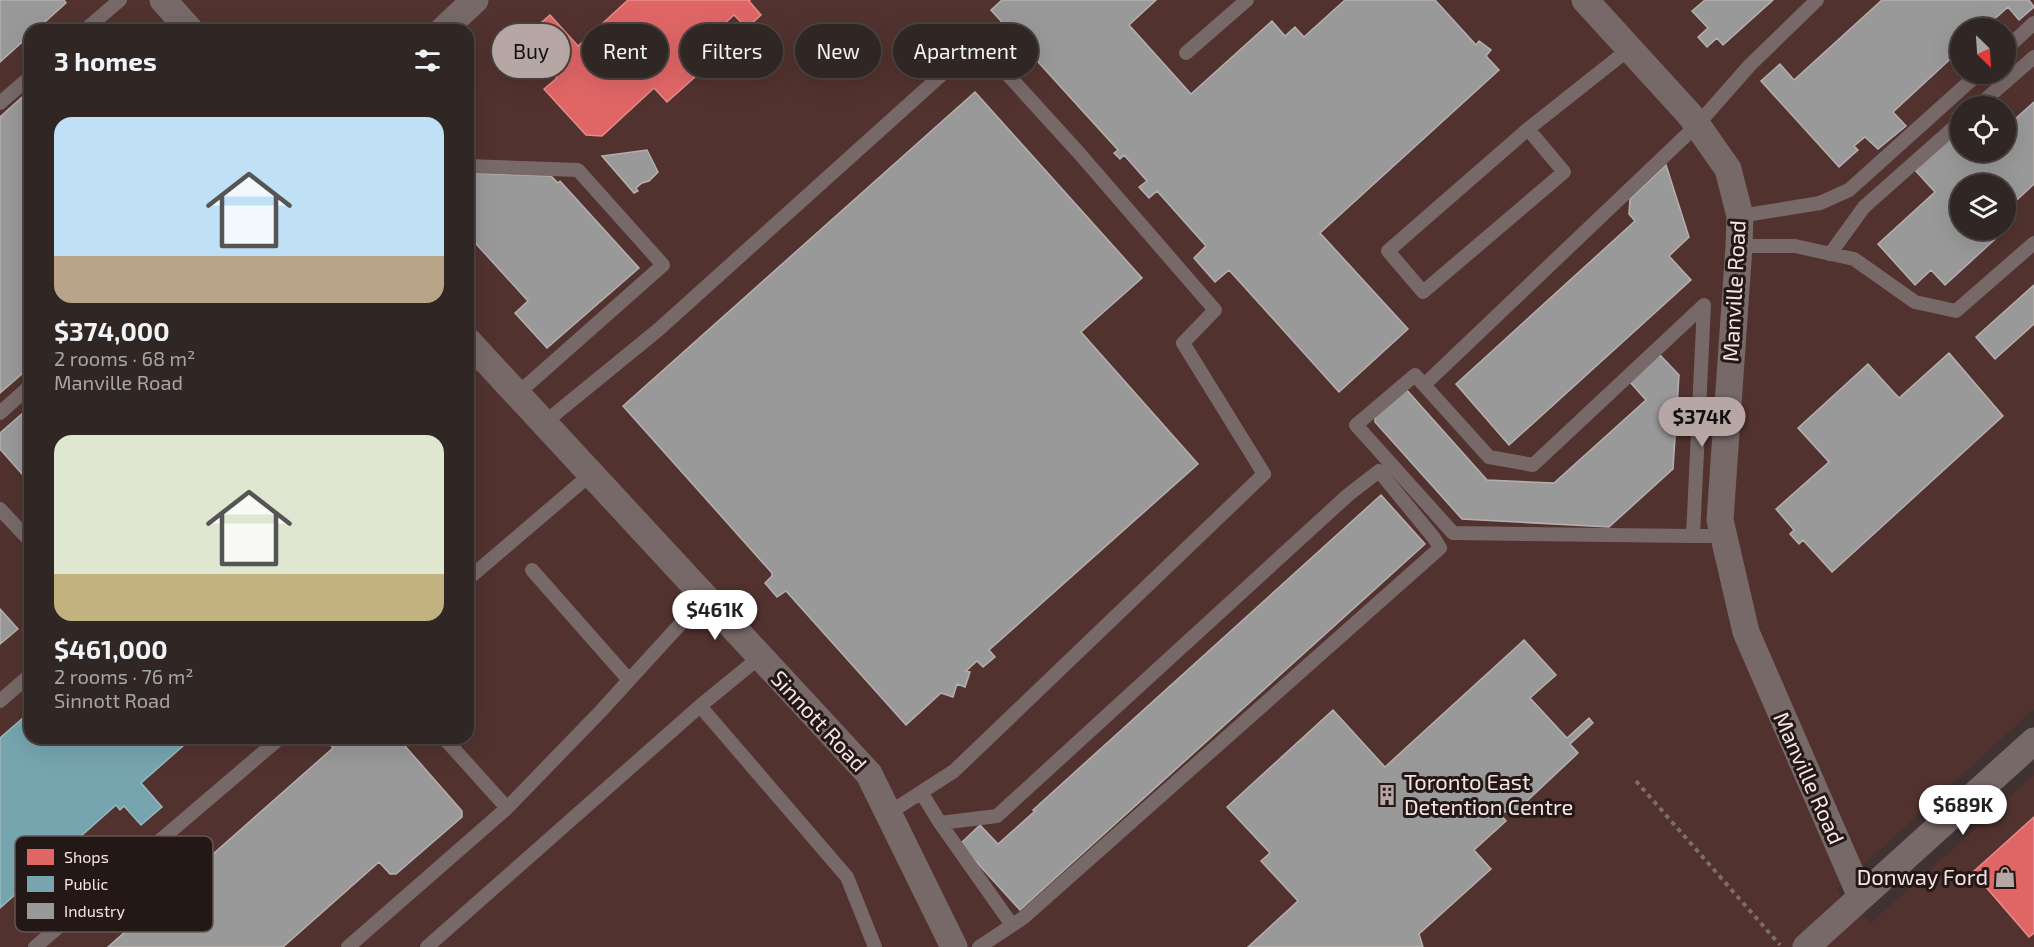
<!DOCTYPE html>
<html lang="en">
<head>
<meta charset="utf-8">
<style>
  body { margin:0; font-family:"Exo 2",sans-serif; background:#3c3231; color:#f1f3f6; height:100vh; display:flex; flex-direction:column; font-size:22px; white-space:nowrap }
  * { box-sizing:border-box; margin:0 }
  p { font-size:20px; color:#a8a5a6 }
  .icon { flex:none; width:33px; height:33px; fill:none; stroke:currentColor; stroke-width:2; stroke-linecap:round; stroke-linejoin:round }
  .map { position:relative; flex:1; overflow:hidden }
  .drawer { position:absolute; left:24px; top:24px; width:450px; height:720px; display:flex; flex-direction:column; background:#302624; border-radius:18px; box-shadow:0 6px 24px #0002,0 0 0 2px #4b4341 }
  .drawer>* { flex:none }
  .hud { position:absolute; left:492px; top:24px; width:570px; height:54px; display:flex; gap:12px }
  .needle { width:39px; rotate:155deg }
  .tools { position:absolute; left:1950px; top:18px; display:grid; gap:12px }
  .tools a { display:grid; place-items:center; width:66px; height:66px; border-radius:50%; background:#302624; box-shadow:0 6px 24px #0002,0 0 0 2px #4b4341; font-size:30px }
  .price { position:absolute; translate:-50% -51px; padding:0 14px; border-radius:21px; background:#fff; color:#222; font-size:20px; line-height:39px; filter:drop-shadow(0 2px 3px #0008) }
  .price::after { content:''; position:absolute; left:50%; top:36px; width:18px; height:14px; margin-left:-9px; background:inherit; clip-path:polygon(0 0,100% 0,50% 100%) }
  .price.selected { background:#b6a6a4; color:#111 }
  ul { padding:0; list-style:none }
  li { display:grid; align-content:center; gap:12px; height:318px; padding:0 30px }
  li span { display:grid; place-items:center; height:186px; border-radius:18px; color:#555 }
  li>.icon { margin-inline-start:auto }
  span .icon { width:108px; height:108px; fill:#fffc; stroke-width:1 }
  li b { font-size:26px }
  h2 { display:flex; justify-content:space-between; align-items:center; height:72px; padding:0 30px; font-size:26px }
  .pill { padding:0 21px; border-radius:27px; background:#302624; box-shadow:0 6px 24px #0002,0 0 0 2px #4b4341; font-size:21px; line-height:54px }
  .pill.selected { background:#b6a6a4; color:#111 }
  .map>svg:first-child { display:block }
</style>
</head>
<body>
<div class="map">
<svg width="2034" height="947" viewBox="0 0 2034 947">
  <rect width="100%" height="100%" fill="#403230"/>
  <path fill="#51322e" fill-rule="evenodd" d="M 0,0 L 2034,0 L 2034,709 L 1836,890 L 1871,923 L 2034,775 L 2034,947 L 0,947 ZM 1960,28 L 2006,28 L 2006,74 L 1960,74 ZM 30,30 L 468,30 L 468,738 L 30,738 ZM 1960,106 L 2006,106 L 2006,152 L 1960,152 ZM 1960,184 L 2006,184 L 2006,230 L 1960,230 Z"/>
  <path fill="#e06666" stroke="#e78c8b" stroke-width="1.5" d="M 628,0 L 750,0 L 749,1 L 761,15 L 747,28 L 734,15 L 691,54 L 704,69 L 667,102 L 654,88 L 602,136 L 586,135 L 544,89 L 557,78 L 522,39 L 550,15 L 578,46 Z
    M 2034,817 L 2034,933 L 2029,937 L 1973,872 Z"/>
  <path fill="#76a5af" stroke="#9cb8be" stroke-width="1.5" d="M 30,712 L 30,738 L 192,738 L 141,783 L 162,807 L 141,825 L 124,806 L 120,810 L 116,805 L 0,908 L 0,738 Z"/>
  <path fill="#999" stroke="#b5b0af" stroke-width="1.5" d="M 0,0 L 64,0 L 66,3 L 36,30 L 30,30 L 30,35 L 0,62 Z
    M 1002,0 L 1156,0 L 1129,25 L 1191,94 L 1272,21 L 1285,36 L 1295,27 L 1304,37 L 1345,0 L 1435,0 L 1476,45 L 1479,41 L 1491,50 L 1486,56 L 1499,70 L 1320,233 L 1408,329 L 1339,392 L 1229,270 L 1215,282 L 1194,258 L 1206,246 L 1157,191 L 1149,198 L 1139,187 L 1147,181 L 1124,155 L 1120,159 L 1114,153 L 1118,150 L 991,10 Z
    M 1705,0 L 1773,0 L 1723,45 L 1717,38 L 1707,47 L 1698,37 L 1708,28 L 1692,11 Z
    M 1882,0 L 2029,0 L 2034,7 L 2019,20 L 2008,7 L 1990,23 L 1995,28 L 1960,28 L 1960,50 L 1893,112 L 1906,126 L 1878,149 L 1865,137 L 1854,146 L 1858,150 L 1839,167 L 1761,81 L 1780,64 L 1794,80 Z
    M 30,90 L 30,367 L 0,393 L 0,117 Z
    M 975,92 L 1142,278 L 1081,332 L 1198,464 L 989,650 L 995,657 L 983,667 L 977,661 L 966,671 L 970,672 L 965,687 L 957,684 L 953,697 L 941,693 L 906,725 L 786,591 L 777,597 L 765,583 L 772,576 L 772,573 L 623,406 Z
    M 1993,97 L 2001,106 L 1982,106 Z
    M 2034,102 L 2034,184 L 2006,210 L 2006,184 L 1960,184 L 1960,230 L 2005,230 L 1945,285 L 1931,270 L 1915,285 L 1878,244 L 1935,192 L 1914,169 L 1960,126 L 1960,152 L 2006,152 L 2006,111 L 2014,120 Z
    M 647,150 L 658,172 L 649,181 L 642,183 L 636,188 L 638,191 L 634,193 L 602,156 Z
    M 1666,165 L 1689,237 L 1669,256 L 1691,280 L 1509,445 L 1456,384 L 1635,221 L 1629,214 L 1630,199 Z
    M 468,173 L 551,176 L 558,183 L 560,181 L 639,268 L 547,348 L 515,313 L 528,301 L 468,235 Z
    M 2034,285 L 2034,324 L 1995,359 L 1976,337 Z
    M 1949,353 L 2003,416 L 1832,572 L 1803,540 L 1799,544 L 1790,534 L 1794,530 L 1776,509 L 1829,462 L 1798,428 L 1868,364 L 1899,398 Z
    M 1660,355 L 1679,375 L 1673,469 L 1609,527 L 1462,519 L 1375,422 L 1375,415 L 1405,388 L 1487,480 L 1554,483 L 1646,400 L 1630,382 Z
    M 30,407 L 30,483 L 0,449 L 0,433 Z
    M 1381,495 L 1425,544 L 1020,910 L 960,844 L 980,825 L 998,844 L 1035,811 L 1033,810 Z
    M 0,609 L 18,629 L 0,644 Z
    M 1524,640 L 1556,675 L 1530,698 L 1567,738 L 1589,718 L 1593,723 L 1570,744 L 1578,753 L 1511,816 L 1506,811 L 1501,815 L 1506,821 L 1474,850 L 1491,869 L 1419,934 L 1423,947 L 1248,947 L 1298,901 L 1261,861 L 1270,853 L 1227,807 L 1333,710 L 1385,767 Z
    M 325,738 L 398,738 L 462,811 L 462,817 L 396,874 L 390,874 L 379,862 L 283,947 L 108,947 L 333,748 Z"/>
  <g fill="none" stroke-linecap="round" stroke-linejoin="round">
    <path stroke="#796e6c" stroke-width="4" stroke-dasharray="4.5 4.5" stroke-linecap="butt" d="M 1636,781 L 1780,945"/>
    <path stroke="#776968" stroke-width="14" d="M 85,30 L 120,0
      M 2006,49 L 2034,23
      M 1186,53 L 1247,0
      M 0,103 L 30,77
      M 1978,106 L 2034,57
      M 1528,129 L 1564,172 L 1423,292 L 1388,251 L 1528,129 L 1629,49
      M 468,166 L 578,170 L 663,265 L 516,395
      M 1740,216 L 1820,203 L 1849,190 L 1978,74
      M 1739,246 L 1795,246 L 1854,259 L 1915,302 L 1956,311 L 2034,243
      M 1830,254 L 1864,207 L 1960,122
      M 1424,385 L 1698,124 L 1750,65 L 1817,0
      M 0,413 L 30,386
      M 544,423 L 658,330 L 978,42 L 1079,153 L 1215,310 L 1183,343 L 1264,474 L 954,771 L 889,813
      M 0,509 L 30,541
      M 1693,536 L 1704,305 L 1533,465 L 1489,457 L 1415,375 L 1356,425 L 1453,533 L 1693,536 L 1723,536
      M 532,570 L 629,680
      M 468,579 L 591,474
      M 0,701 L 30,675
      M 700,706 L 760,657
      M 444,738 L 507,808
      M 921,792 L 940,823 L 997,816 L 1348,495 L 1379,471 L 1434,538 L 1440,548 L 1023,918 L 979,947
      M 940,823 L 1012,925
      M 35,947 L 280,738
      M 348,947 L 507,808 L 600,712 L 705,597
      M 427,947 L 700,706 L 847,877 L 875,947"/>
    <path stroke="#776968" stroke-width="27" d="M 163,0 L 190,30
      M 1585,0 L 1690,115 L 1728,169 L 1740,216 L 1739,246 L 1720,520 L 1746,632 L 1861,897
      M 443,30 L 475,0
      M 468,341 L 869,774 L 954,947
      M 1806,947 L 2034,741"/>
  </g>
  <defs>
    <symbol id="building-bare" viewBox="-9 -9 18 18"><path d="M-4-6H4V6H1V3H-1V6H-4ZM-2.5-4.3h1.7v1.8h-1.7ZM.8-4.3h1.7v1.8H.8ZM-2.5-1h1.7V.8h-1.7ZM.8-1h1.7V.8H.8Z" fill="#b6a6a4" stroke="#241816" stroke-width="2.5" paint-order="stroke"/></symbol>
    <symbol id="shop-bare" viewBox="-9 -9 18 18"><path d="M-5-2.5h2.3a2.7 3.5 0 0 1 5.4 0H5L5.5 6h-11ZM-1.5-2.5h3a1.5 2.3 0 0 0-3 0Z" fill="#b6a6a4" stroke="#241816" stroke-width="2.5" paint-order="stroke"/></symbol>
  </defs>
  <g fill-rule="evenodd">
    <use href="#building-bare" x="1372" y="780" width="30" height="30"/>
    <use href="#shop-bare" x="1990" y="862" width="30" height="30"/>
  </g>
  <g text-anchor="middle" stroke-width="6" stroke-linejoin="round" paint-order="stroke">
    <g font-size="22" fill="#f6e4e2" stroke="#241816">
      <text transform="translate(1734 291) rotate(-87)" y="8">Manville Road</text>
      <text transform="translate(819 721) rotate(47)" y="8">Sinnott Road</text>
      <text transform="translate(1809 778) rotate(66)" y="8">Manville Road</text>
    </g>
    <g font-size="22" fill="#f6e4e2" stroke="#241816" text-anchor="start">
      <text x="1404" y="790">Toronto East<tspan x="1404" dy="25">Detention Centre</tspan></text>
      <text x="1988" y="885" text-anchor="end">Donway Ford</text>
    </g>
  </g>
  <rect x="15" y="836" width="198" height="96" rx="9" fill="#241816" stroke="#635553" stroke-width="1.5"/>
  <rect x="27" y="849" width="27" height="16" fill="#e06666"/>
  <rect x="27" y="876" width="27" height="16" fill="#76a5af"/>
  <rect x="27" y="903" width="27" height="16" fill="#999"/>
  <g font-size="16" fill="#f6e4e2">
    <text x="64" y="863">Shops</text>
    <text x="64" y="890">Public</text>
    <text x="64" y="917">Industry</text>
  </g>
</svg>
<div class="tools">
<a><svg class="needle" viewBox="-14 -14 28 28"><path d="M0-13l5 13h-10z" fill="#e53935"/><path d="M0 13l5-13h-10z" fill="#a8a5a6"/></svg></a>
<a><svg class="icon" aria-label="locate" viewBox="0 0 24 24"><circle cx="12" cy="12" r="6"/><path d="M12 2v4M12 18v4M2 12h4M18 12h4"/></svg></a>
<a><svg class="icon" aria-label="layers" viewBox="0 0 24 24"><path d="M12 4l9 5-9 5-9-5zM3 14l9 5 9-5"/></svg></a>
</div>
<b class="price selected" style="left:1702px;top:448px">$374K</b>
<b class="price" style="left:715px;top:641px">$461K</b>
<b class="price" style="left:1963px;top:836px">$689K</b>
<div class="hud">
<a class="pill selected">Buy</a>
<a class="pill">Rent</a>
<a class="pill">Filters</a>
<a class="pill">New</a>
<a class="pill">Apartment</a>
</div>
<section class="drawer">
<h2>3 homes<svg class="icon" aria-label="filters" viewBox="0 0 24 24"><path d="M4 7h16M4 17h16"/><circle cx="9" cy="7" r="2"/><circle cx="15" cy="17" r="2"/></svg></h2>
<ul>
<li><span style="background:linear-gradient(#bfe0f5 75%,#b9a48a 0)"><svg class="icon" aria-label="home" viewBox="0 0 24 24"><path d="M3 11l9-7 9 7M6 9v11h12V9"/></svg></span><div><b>$374,000</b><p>2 rooms · 68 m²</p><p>Manville Road</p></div></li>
<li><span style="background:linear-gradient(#dfe7d0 75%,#c2b280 0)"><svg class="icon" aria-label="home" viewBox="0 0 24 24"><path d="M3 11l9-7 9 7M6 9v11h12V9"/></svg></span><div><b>$461,000</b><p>2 rooms · 76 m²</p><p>Sinnott Road</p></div></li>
</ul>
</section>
</div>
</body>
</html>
